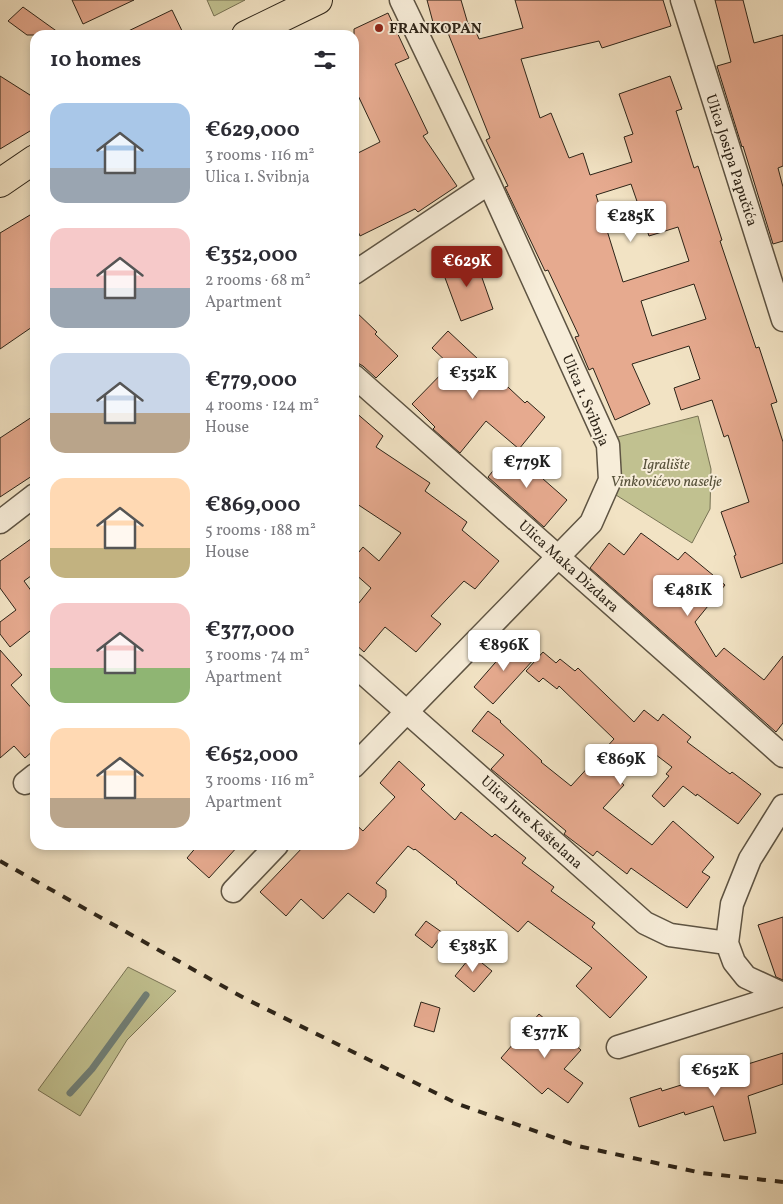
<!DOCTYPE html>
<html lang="en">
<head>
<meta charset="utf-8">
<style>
  body { margin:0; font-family:Vollkorn,serif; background:#f2f2f3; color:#2b2b33; height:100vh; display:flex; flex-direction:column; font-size:19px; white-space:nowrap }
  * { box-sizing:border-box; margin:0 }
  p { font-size:16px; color:#7c7c81 }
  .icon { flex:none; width:28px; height:28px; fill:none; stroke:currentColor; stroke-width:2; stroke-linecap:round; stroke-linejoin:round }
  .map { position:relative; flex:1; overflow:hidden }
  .side { position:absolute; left:30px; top:30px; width:329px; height:820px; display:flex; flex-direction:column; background:#fff; border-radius:15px; box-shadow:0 2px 8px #0003 }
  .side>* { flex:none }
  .price { position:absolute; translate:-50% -42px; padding:0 11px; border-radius:5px; background:#fff; color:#222; font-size:16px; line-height:32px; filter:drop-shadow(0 1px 2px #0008) }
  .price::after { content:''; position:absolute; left:50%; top:30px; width:15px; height:11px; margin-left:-8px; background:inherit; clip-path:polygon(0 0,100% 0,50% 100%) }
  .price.on { background:#8f2418; color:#fff }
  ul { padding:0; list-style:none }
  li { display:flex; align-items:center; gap:15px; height:125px; padding:0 20px }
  li span { display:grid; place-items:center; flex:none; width:140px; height:100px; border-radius:15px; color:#555 }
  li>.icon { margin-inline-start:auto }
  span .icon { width:60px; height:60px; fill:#fffc; stroke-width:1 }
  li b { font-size:21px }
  h2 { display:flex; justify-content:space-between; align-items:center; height:60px; padding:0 20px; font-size:21px }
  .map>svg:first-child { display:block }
</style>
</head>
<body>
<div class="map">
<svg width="783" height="1204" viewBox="0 0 783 1204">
  <rect width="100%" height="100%" fill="#f2e3c4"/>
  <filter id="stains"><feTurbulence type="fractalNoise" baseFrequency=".004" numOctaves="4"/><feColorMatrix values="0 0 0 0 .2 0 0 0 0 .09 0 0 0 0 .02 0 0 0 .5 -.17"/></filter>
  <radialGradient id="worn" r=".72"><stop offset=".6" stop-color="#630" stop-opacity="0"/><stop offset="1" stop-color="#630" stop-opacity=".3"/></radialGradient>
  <path fill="#c1c190" stroke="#777254" d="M 207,0 L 245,0 L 214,16 Z
    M 698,416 L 711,469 L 710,509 L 692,543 L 616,495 L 621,483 L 619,448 L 614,438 Z
    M 128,967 L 176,991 L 127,1040 L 80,1116 L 38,1090 Z"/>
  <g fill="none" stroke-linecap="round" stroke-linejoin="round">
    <path stroke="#708079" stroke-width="7" d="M 70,1093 L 92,1069 L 146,995"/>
  </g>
  <path fill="#e6aa8f" stroke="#2d2418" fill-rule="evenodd" d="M 72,0 L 134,0 L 83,24 Z
    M 427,0 L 461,0 L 468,24 L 472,22 L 479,39 L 523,28 L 515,0 L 663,0 L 671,26 L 602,48 L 599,41 L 521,59 L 540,118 L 551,113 L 569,158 L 583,153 L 590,175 L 632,162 L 624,137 L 633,134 L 619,94 L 670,76 L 682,109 L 676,111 L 694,168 L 698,166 L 722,240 L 720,241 L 756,348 L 759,347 L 777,402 L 771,404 L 783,442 L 783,563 L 741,578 L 734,556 L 736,555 L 721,512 L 749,502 L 728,435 L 724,437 L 712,400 L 681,410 L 674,388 L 700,379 L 689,346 L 632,364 L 650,404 L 615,420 L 593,368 L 589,370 L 575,337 L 579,336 L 548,270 L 545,271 L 505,187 L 508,186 L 486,140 L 490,138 L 444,23 L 434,26 ZM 631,184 L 649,236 L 678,227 L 689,261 L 623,282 L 596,195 ZM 694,284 L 706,319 L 652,336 L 641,301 Z
    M 715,0 L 743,0 L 754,43 L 783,35 L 783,166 L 778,168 L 783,187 L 783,241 L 773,244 L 743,146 L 742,147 L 717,66 L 731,62 Z
    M 23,7 L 62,35 L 27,35 L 8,21 Z
    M 172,10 L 184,35 L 120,35 Z
    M 388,13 L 409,58 L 395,64 L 428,133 L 423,136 L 457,186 L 418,212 L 415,209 L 360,236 L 354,222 L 354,155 L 380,142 L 354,87 L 354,29 Z
    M 0,76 L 30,95 L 35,102 L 35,128 L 0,149 Z
    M 35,212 L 35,325 L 0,349 L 0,233 Z
    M 474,255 L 493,309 L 461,321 L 441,267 Z
    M 354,310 L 377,332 L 375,334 L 398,356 L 376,378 L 363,366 L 354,361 Z
    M 448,331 L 525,403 L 527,401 L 545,417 L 519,449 L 486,421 L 460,453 L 433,429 L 435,427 L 412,404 L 450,365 L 432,348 Z
    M 354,411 L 383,436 L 376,447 L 430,483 L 425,491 L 467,522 L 462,530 L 499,561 L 475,589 L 464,581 L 431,616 L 441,624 L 416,652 L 385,627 L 364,652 L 354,643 L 354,609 L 371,588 L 354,573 L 354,558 L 363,547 L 379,561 L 401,533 L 354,502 Z
    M 35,415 L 35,474 L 0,497 L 0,438 Z
    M 510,450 L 567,500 L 544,527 L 488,477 Z
    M 641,533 L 678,560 L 685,552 L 725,585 L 695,622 L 716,657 L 724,648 L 764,680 L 783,656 L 783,723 L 776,732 L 590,568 L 609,543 L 624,555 Z
    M 35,536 L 35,573 L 24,581 L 35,596 L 35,638 L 30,631 L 10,647 L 0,634 L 0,622 L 16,610 L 0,588 L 0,561 Z
    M 515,640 L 535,658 L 493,704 L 474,687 Z
    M 0,650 L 22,675 L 11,685 L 35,712 L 35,749 L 25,758 L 14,746 L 0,758 Z
    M 543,652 L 556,663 L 560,659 L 575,671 L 578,668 L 634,722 L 644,710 L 658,721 L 663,714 L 691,737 L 687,742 L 730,774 L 732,772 L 761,794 L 738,824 L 697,794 L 696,796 L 683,786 L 664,807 L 652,796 L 669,776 L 666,774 L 672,767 L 643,745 L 617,779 L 624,785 L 603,808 L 652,845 L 673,821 L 714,857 L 702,872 L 710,877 L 687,908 L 631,868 L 627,874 L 597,851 L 593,856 L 564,834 L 566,831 L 491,769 L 504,755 L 472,731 L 488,711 L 501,721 L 500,722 L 542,761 L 541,762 L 571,786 L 614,739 L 559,686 L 557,689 L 543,678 L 539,682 L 526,671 Z
    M 399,761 L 425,785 L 421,789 L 455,820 L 461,812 L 492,837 L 495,834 L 526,858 L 522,863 L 554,887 L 551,891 L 595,923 L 592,927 L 647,977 L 610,1018 L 576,986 L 592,968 L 528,921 L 518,932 L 456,883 L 457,882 L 415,849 L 414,850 L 408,846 L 376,883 L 386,890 L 386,897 L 374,913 L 348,893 L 323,919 L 301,899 L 286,916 L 260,892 L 305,845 L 354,845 L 354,823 L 363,831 L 395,797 L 380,783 Z
    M 198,845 L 239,845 L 209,878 L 187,858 Z
    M 783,917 L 783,980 L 776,977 L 758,925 Z
    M 426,921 L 443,933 L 432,948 L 415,935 Z
    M 472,955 L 492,971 L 474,992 L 455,976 Z
    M 421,1002 L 440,1008 L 434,1032 L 414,1026 Z
    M 539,1014 L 581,1050 L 564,1069 L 583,1083 L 568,1103 L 548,1088 L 542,1094 L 501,1058 Z
    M 783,1053 L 783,1084 L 748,1096 L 756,1133 L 724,1141 L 713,1106 L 685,1115 L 684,1112 L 639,1127 L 630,1098 L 661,1088 L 662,1091 Z"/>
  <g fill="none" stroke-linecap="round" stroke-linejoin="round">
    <defs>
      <path id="street" d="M 682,0 L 783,320
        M 354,273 L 489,183
        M 354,376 L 783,756
        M 0,522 L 35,495
        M 354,665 L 645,923 L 670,935 L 727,943
        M 354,766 L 591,523 L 610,480 L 608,445 L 489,183 L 401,0
        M 25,783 L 35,775
        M 783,806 L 750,859 L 732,904 L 727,943 L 734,962 L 746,977 L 783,994
        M 233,891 L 277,845
        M 618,1047 L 783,995"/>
      <path id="primary" d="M 246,35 L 318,0
        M 0,183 L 35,159"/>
    </defs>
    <use href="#street" stroke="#5e5443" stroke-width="25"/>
    <use href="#primary" stroke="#2d2418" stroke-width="30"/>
    <use href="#street" stroke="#f7edd9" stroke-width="22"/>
    <use href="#primary" stroke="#f2e3c4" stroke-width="28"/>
    <path stroke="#2d2418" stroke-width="4" stroke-dasharray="9 9" stroke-linecap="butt" d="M 0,861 L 244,998 L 458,1104 L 578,1146 L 702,1173 L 783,1182"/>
  </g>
  <circle fill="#8f2418" stroke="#f7edd9" stroke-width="2" cx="379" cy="28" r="5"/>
  <g text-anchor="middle" stroke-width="4" stroke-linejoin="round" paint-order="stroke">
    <g font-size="15" font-weight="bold" fill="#2d2418" stroke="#f7edd9" text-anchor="start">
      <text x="389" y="33">FRANKOPAN</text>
    </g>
    <g font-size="15" fill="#2d2418" stroke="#f7edd9">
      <text transform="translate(732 160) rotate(72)" y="5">Ulica Josipa Papučića</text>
      <text transform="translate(586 400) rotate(67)" y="5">Ulica 1. Svibnja</text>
      <text transform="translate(569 566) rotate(42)" y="5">Ulica Maka Dizdara</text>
      <text transform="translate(532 822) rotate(42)" y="5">Ulica Jure Kaštelana</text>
    </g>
    <g font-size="15" font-style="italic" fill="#59533c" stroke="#f7edd9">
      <text x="666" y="469">Igralište<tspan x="666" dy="17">Vinkovićevo naselje</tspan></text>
    </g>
  </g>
  <rect width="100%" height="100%" filter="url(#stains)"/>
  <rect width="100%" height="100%" fill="url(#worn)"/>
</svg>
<b class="price" style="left:631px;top:243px">€285K</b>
<b class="price on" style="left:467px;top:288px">€629K</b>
<b class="price" style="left:473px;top:400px">€352K</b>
<b class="price" style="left:527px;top:489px">€779K</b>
<b class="price" style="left:688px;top:617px">€481K</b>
<b class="price" style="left:504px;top:672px">€896K</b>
<b class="price" style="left:621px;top:786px">€869K</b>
<b class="price" style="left:473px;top:973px">€383K</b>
<b class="price" style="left:545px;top:1059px">€377K</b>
<b class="price" style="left:715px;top:1097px">€652K</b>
<section class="side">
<h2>10 homes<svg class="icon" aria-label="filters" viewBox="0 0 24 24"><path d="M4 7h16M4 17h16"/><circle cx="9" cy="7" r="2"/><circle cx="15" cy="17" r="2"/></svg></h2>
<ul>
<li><span style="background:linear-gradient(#a9c7e8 65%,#9aa5b1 0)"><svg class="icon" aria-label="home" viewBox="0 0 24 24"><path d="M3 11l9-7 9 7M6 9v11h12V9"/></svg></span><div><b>€629,000</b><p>3 rooms · 116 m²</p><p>Ulica 1. Svibnja</p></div></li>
<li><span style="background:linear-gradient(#f6c9c9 60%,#9aa5b1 0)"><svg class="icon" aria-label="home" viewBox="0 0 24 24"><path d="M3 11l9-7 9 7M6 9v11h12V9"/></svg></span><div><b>€352,000</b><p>2 rooms · 68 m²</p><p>Apartment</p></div></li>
<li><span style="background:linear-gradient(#c9d6e8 60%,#b9a48a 0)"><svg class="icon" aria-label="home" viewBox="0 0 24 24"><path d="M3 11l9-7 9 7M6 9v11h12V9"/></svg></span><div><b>€779,000</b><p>4 rooms · 124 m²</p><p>House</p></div></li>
<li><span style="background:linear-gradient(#ffd9b3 70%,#c2b280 0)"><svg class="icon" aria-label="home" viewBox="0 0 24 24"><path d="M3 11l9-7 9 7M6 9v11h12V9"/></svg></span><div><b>€869,000</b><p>5 rooms · 188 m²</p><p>House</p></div></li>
<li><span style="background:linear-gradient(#f6c9c9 65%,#8fb573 0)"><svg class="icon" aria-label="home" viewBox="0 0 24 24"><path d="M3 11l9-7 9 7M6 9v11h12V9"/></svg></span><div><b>€377,000</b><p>3 rooms · 74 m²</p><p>Apartment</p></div></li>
<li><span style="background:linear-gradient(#ffd9b3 70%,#b9a48a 0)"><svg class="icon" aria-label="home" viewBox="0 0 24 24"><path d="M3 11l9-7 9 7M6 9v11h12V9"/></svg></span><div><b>€652,000</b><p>3 rooms · 116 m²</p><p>Apartment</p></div></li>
</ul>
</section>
</div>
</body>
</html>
